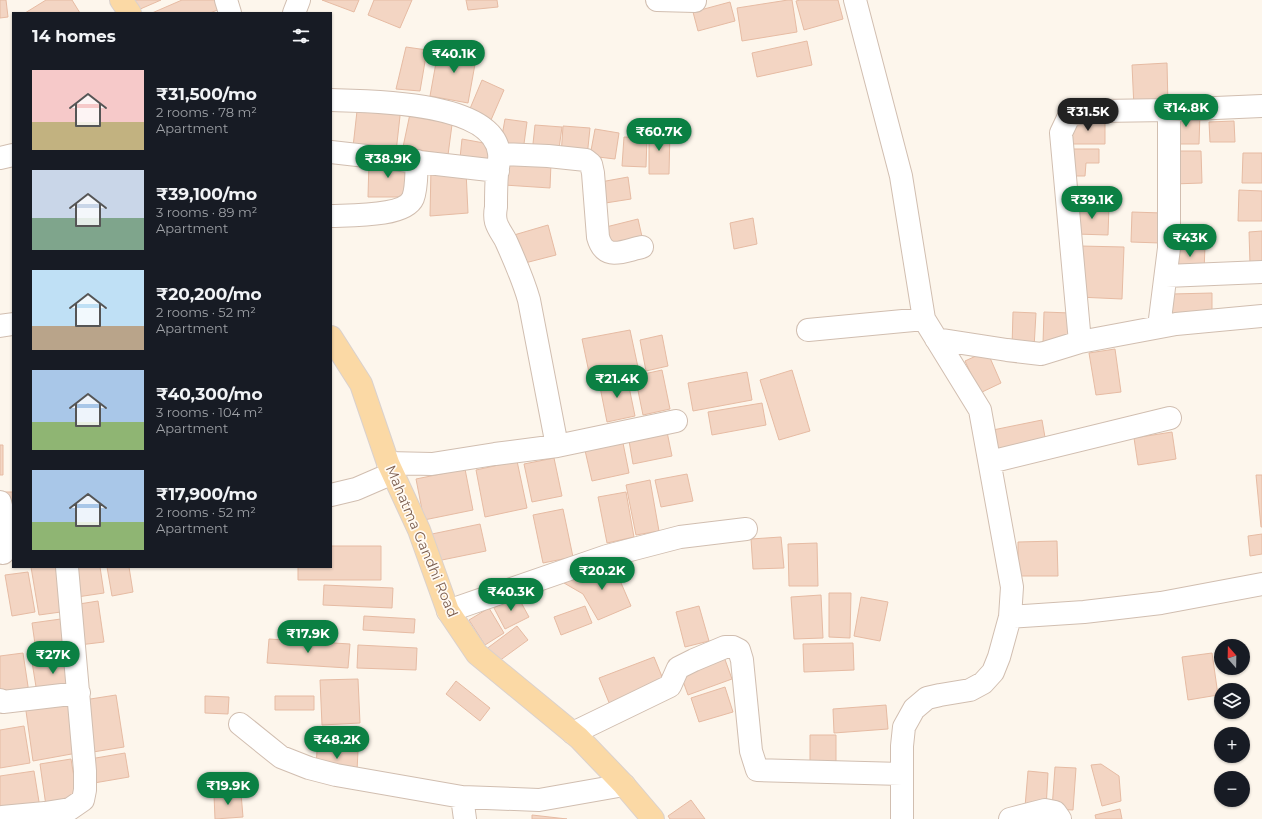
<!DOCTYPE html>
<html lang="en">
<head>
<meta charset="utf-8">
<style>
  body { margin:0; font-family:Montserrat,sans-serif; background:#20242c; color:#f1f3f6; height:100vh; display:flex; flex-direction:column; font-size:15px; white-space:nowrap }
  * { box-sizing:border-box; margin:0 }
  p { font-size:13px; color:#9ea1a6 }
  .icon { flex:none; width:22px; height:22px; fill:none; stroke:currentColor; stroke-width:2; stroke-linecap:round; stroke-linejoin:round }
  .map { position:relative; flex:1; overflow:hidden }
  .panel { position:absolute; left:12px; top:12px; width:320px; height:556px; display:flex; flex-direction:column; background:#171b24; border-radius:0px; box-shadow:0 1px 3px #0004 }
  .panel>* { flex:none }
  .needle { width:26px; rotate:340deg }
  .fabs { position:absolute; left:1214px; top:639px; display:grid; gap:8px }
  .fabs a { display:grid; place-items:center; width:36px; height:36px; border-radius:50%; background:#171b24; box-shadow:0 1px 3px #0004; font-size:20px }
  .price { position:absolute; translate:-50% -34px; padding:0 9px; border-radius:14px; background:#0b8043; color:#fff; font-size:13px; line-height:26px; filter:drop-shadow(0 1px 2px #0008) }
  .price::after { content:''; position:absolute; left:50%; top:24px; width:12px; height:9px; margin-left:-6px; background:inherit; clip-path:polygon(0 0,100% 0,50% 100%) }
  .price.selected { background:#222; color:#fff }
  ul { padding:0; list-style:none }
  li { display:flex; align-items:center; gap:12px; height:100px; padding:0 20px }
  li span { display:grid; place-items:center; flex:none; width:112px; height:80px; border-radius:0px; color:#555 }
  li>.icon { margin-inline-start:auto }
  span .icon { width:48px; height:48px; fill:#fffc; stroke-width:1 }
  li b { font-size:17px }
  h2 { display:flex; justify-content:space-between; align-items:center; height:48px; padding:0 20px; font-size:17px }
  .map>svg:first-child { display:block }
</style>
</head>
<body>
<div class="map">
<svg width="1262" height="819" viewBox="0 0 1262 819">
  <rect width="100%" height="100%" fill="#fdf6ec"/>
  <path fill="#f3d5c3" stroke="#e6bba3" d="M 0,0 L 6,0 L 8,17 L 0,18 Z
    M 46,0 L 72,0 L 80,13 L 25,13 Z
    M 134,0 L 161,0 L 138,10 Z
    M 182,0 L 217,0 L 220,9 L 210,13 L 152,13 Z
    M 322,0 L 359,0 L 354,12 Z
    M 374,0 L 412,0 L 400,28 L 368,15 Z
    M 466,0 L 497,0 L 498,7 L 468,10 Z
    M 788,0 L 792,0 L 797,32 L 742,41 L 737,8 Z
    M 800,0 L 838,0 L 843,19 L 804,30 L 796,1 Z
    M 730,2 L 735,21 L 698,31 L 693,12 Z
    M 807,41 L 812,65 L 757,77 L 752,53 Z
    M 439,46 L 477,53 L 468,103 L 430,96 Z
    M 406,47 L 427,50 L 420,91 L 396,89 Z
    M 1167,63 L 1168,106 L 1134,108 L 1132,65 Z
    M 482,80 L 504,90 L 491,120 L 469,111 Z
    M 358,102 L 401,107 L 396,152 L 353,147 Z
    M 411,109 L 453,117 L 448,155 L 403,147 Z
    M 1172,113 L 1200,113 L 1199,144 L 1172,144 Z
    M 505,119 L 527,122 L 523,151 L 500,147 Z
    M 1070,120 L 1105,120 L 1105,144 L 1070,144 Z
    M 1234,121 L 1235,142 L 1210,142 L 1209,122 Z
    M 535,125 L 562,127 L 558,156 L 532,153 Z
    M 563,126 L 590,128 L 587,157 L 561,156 Z
    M 595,129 L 619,133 L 615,159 L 590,156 Z
    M 649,130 L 670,130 L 669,174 L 649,174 Z
    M 624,137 L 647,138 L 646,167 L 622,166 Z
    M 462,139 L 495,145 L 493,162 L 460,158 Z
    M 1071,149 L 1099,149 L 1099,163 L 1086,163 L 1085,176 L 1071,176 Z
    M 1172,151 L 1201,151 L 1202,183 L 1173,184 Z
    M 1243,153 L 1262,153 L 1262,183 L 1242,183 Z
    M 369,160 L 409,163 L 406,197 L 368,197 Z
    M 506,160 L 551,163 L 550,188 L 504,185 Z
    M 431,168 L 466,171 L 468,213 L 430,216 Z
    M 628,177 L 631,199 L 599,204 L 595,183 Z
    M 1239,190 L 1262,191 L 1262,221 L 1238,221 Z
    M 1077,205 L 1109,206 L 1108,235 L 1076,234 Z
    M 1132,212 L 1162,213 L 1160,243 L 1131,242 Z
    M 753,218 L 757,244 L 734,249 L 730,223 Z
    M 638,219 L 643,241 L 609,249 L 602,228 Z
    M 548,225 L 556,255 L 521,264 L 514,235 Z
    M 1262,231 L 1262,263 L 1250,264 L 1249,232 Z
    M 1176,245 L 1205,246 L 1204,272 L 1175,271 Z
    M 1080,246 L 1124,247 L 1122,299 L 1078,297 Z
    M 1212,293 L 1212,316 L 1172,316 L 1172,294 Z
    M 1013,312 L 1036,313 L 1034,348 L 1012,347 Z
    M 1044,312 L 1070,313 L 1068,344 L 1043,343 Z
    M 630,330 L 639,372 L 591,382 L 582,339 Z
    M 662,335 L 668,366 L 646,371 L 640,340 Z
    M 1115,349 L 1121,392 L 1096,395 L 1089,353 Z
    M 987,351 L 1001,383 L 980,393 L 965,361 Z
    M 662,370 L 670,409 L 643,415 L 635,376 Z
    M 792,370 L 810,431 L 779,440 L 760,380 Z
    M 747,372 L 752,400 L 693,411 L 688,383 Z
    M 627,377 L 635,416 L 607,422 L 599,382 Z
    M 762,403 L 766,425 L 712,435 L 708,412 Z
    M 1042,420 L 1046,443 L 993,453 L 988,431 Z
    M 666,427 L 672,456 L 633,464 L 628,435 Z
    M 1172,432 L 1176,459 L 1138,465 L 1134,438 Z
    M 622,438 L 629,473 L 592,481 L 584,446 Z
    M 0,445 L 3,445 L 3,475 L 0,475 Z
    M 554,458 L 562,496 L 532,502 L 524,464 Z
    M 517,461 L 527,508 L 485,517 L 476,470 Z
    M 465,469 L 473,510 L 424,520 L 416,479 Z
    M 687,474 L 693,501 L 661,507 L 655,480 Z
    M 1256,475 L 1262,475 L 1262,527 L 1261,527 Z
    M 650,480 L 659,531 L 636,535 L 626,485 Z
    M 5,492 L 13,492 L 13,544 L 10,544 Z
    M 626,492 L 634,537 L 607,543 L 598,497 Z
    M 563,509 L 573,557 L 543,563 L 533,515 Z
    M 480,524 L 486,551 L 437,561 L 432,534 Z
    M 1262,534 L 1262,554 L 1250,556 L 1248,536 Z
    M 781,537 L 784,568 L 753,569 L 751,539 Z
    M 1057,541 L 1058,576 L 1018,576 L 1018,542 Z
    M 817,543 L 818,586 L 789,586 L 788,544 Z
    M 331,546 L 381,546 L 381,580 L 298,580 L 298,567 L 331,567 Z
    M 612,562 L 631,606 L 598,620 L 583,594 L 564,583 Z
    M 31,567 L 61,567 L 68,611 L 39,615 Z
    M 72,567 L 100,567 L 104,593 L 77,597 Z
    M 107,567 L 129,567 L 133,592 L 112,596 Z
    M 28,572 L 35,612 L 12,616 L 5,575 Z
    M 324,585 L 393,588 L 392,608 L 323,605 Z
    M 829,593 L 851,593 L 850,638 L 829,637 Z
    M 517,595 L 529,617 L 505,629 L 494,608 Z
    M 821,595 L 823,638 L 794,639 L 791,597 Z
    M 861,597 L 888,602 L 880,641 L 854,636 Z
    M 98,601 L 104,642 L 79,645 L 73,605 Z
    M 585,606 L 592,623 L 561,635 L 554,617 Z
    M 699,606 L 709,641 L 685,647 L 676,612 Z
    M 489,608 L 504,633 L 485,645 L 469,620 Z
    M 364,616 L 415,619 L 414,633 L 363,630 Z
    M 68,618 L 73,652 L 37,658 L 32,623 Z
    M 517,626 L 528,640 L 495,664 L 485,650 Z
    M 269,639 L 350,644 L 348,668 L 267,663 Z
    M 853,643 L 854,670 L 804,672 L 803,644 Z
    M 358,645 L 417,648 L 416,670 L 357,668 Z
    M 23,653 L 29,693 L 0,697 L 0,656 Z
    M 1212,653 L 1218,695 L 1188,700 L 1182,657 Z
    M 723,654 L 732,679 L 688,695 L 679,670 Z
    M 69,657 L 73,688 L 37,693 L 32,662 Z
    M 654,657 L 665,684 L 610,705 L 599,678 Z
    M 358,679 L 360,723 L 322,725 L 320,680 Z
    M 456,681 L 490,708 L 480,721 L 446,694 Z
    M 725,687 L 733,712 L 699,722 L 691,698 Z
    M 116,695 L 124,747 L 93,752 L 84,700 Z
    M 205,696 L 229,697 L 228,714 L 205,713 Z
    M 275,696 L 314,696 L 314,710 L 275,710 Z
    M 69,697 L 77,753 L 33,761 L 25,704 Z
    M 886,705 L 888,729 L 834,733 L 833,709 Z
    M 24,726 L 30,763 L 0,768 L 0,730 Z
    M 810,735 L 836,735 L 836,762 L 810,763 Z
    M 317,750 L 358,751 L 357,771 L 316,770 Z
    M 125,753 L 129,777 L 94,783 L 90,759 Z
    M 71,759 L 78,801 L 46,806 L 40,764 Z
    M 1101,764 L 1119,776 L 1121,801 L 1102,806 L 1091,765 Z
    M 1055,767 L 1076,768 L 1073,810 L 1052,809 Z
    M 34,771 L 40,808 L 0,814 L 0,776 Z
    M 1028,771 L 1048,773 L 1046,809 L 1025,807 Z
    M 241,793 L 243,817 L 215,819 L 214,795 Z
    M 691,800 L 705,819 L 670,819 L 668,816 Z
    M 1120,809 L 1122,819 L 1096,819 L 1095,815 Z
    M 532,815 L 567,819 L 532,819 Z"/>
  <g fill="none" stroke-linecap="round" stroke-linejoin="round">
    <defs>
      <path id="minor" d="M 226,0 L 230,13
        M 657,0 L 695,1
        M 855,0 L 901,176 L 924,319 L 980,410 L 1012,587 L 1010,617 L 999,657 L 993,672 L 983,683 L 970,690 L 940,695 L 927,698 L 914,709 L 904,727 L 902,746 L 902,819
        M 294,13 L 299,0
        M 331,100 C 370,101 493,101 499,153 C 500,160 498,167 497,174 C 496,185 496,196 496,207 C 495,212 495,218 496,222 C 498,229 503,235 506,241 C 515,261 523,279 529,300 L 557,446
        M 331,152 L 498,171
        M 500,154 L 548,156 L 586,160 L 591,164 L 593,173 L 598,237 C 605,262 623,251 642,247
        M 0,158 L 13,155
        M 331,216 C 349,215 405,217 413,198 C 417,188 416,173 417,161
        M 1166,276 L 1262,272
        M 0,326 L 13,324
        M 1159,327 L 1169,248 L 1169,110
        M 808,330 L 924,319
        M 936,339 L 1007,350 L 1041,354 L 1080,342 L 1176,324 L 1262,316
        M 1080,342 L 1061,133 L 1070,114 L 1099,111 L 1169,110 L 1262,106
        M 990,462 L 1170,418
        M 388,463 L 432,464 L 495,454 L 557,446 L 676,421
        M 331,495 L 356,489 L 393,473
        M 0,502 L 4,518 L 3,553
        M 448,611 L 607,556 L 680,537 L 746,529
        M 1010,617 L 1084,612 L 1161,603 L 1262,584
        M 0,700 L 3,702 L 79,693
        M 240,724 L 281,757 L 309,768 L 336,775 L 462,797 L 539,800 L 624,785
        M 573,733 L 670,686 L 678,668 L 694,660 L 725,647 L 733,647 L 739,650 L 742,660 L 751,751 L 757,770 L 902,774
        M 462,797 L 465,819
        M 2,817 L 45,813 L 70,809 L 83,800 L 85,790 L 85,771 L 67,567
        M 1010,819 L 1045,810 L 1055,812 L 1060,819"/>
      <path id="major" d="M 121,0 L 130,13
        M 331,337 L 361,384 L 388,463 L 419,530 L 448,611 L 477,654 L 579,738 L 624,785 L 653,819"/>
    </defs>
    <use href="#minor" stroke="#d1beb0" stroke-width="24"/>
    <use href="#major" stroke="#dad1cd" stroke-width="24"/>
    <use href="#minor" stroke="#fff" stroke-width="22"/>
    <use href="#major" stroke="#fbd9a5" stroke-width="22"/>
  </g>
  <g text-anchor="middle" stroke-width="3.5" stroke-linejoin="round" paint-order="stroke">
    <g font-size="14" fill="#7a5c4d" stroke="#fffaf3">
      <text transform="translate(422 541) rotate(67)" y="5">Mahatma Gandhi Road</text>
    </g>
  </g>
</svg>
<div class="fabs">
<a><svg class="needle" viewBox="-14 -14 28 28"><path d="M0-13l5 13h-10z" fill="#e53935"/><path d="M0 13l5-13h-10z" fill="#9ea1a6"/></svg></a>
<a><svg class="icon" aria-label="layers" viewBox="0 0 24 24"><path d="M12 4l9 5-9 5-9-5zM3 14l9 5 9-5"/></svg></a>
<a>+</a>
<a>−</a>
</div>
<b class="price" style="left:454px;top:74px">₹40.1K</b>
<b class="price" style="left:1186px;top:128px">₹14.8K</b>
<b class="price selected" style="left:1088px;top:132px">₹31.5K</b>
<b class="price" style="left:659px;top:152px">₹60.7K</b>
<b class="price" style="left:388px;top:179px">₹38.9K</b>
<b class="price" style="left:1092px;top:220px">₹39.1K</b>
<b class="price" style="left:1190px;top:258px">₹43K</b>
<b class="price" style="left:617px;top:399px">₹21.4K</b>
<b class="price" style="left:602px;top:591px">₹20.2K</b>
<b class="price" style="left:511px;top:612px">₹40.3K</b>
<b class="price" style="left:308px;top:654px">₹17.9K</b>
<b class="price" style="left:53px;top:675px">₹27K</b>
<b class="price" style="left:337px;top:760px">₹48.2K</b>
<b class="price" style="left:228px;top:806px">₹19.9K</b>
<section class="panel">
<h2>14 homes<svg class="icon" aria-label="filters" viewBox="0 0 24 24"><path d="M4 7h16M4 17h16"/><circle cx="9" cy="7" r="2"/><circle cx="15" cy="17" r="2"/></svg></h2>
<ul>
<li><span style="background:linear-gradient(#f6c9c9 65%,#c2b280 0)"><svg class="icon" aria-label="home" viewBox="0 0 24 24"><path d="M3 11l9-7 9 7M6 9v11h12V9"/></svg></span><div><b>₹31,500/mo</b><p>2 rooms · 78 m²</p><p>Apartment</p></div></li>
<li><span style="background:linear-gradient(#c9d6e8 60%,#7fa58c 0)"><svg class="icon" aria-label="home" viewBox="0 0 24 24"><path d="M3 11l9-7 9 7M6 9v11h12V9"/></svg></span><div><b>₹39,100/mo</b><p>3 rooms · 89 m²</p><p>Apartment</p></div></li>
<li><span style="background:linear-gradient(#bfe0f5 70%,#b9a48a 0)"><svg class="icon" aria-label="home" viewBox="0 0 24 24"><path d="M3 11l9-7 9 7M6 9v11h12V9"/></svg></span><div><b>₹20,200/mo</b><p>2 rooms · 52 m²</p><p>Apartment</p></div></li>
<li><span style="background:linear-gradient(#a9c7e8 65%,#8fb573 0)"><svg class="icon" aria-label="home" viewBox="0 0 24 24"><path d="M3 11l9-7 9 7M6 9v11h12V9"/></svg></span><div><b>₹40,300/mo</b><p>3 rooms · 104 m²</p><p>Apartment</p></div></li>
<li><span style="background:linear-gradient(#a9c7e8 65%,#8fb573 0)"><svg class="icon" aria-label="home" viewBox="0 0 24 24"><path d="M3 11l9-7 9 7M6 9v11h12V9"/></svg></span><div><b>₹17,900/mo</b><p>2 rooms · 52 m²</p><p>Apartment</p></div></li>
</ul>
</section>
</div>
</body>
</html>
